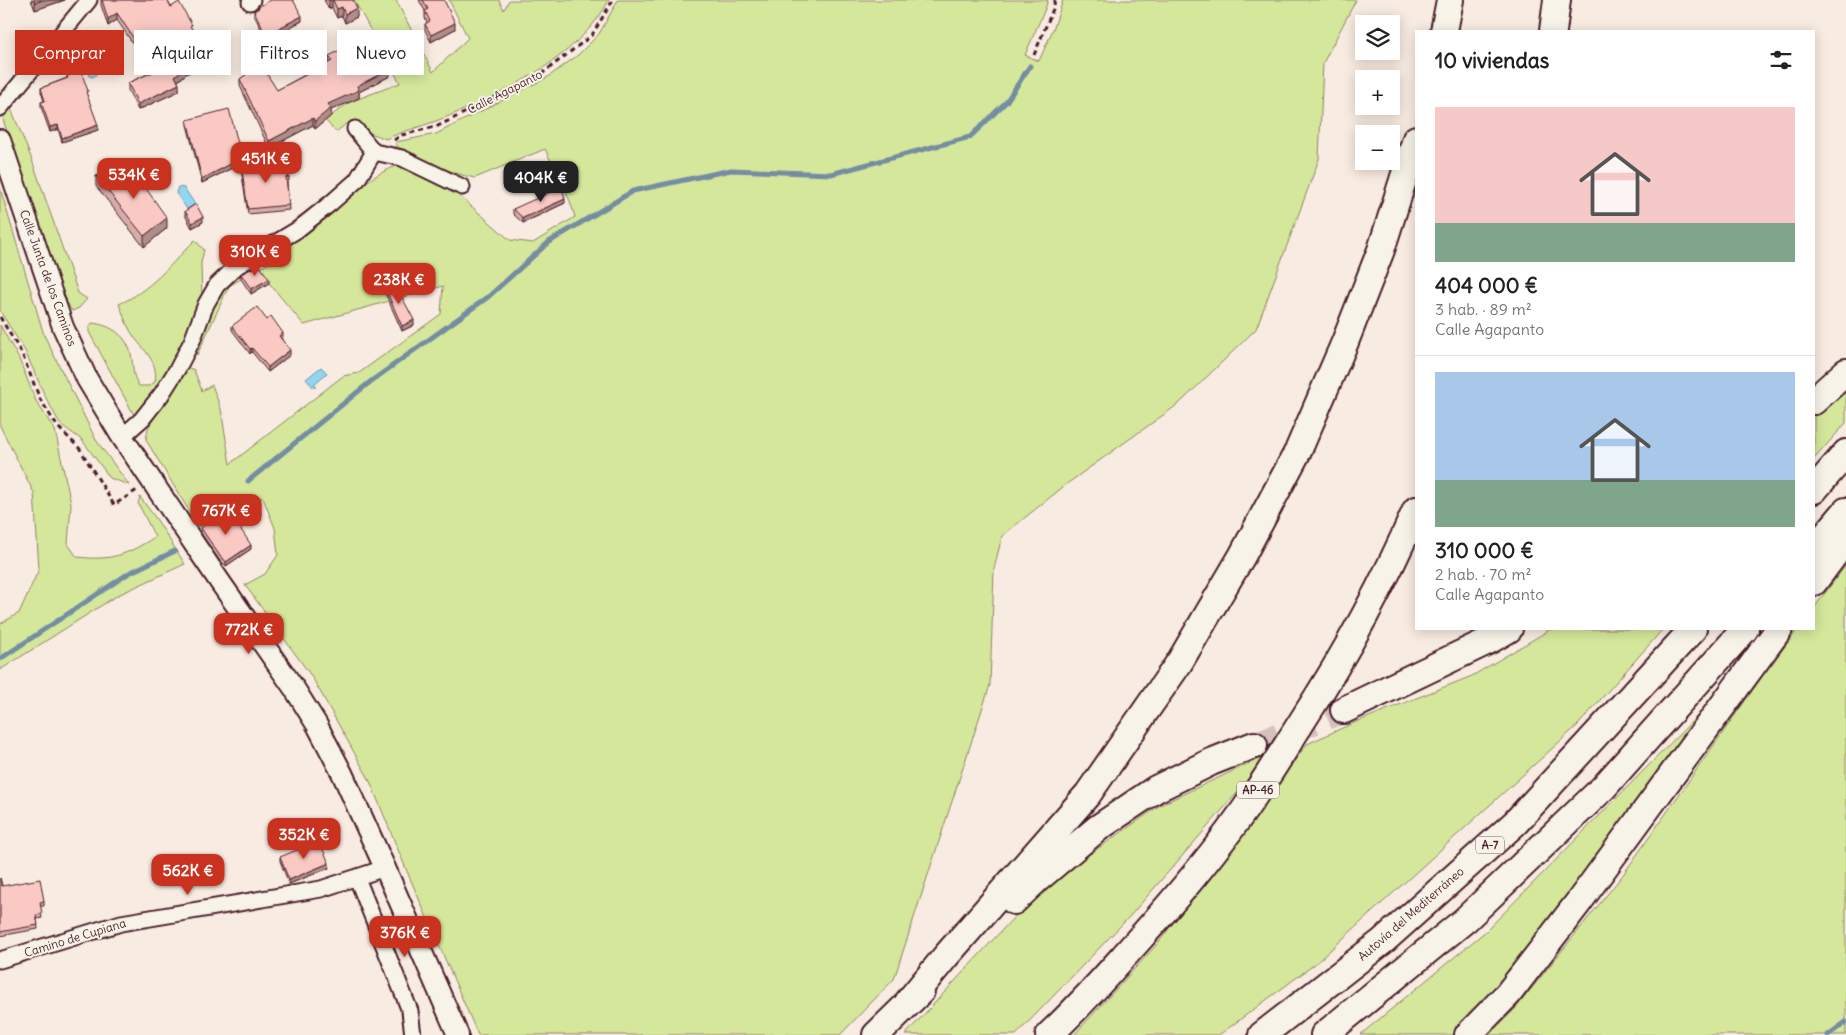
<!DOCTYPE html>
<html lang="es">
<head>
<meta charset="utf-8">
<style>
  body { margin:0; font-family:Delius,sans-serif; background:#f6f6f6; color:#202124; height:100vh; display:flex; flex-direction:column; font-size:19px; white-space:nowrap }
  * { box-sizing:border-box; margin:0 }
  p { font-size:16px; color:#757577 }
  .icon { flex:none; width:28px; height:28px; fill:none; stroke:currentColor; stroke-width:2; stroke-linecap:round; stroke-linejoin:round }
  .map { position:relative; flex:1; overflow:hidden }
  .side { position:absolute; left:1415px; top:30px; width:400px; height:600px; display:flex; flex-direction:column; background:#fff; border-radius:0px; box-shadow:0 2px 12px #0003 }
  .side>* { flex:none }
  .hud { position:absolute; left:15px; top:30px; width:475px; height:45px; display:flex; gap:10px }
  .tools { position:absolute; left:1355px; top:15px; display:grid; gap:10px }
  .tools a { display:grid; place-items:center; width:45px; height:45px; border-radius:0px; background:#fff; box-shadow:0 2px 12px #0003; font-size:25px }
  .price { position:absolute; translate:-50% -42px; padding:0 11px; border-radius:10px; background:#c8321e; color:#fff; font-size:16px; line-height:32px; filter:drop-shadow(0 1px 2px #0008) }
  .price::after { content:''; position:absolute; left:50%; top:30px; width:15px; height:11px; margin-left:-8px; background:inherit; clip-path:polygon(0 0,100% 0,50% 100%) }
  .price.selected { background:#222; color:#fff }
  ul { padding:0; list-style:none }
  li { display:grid; align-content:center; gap:10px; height:265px; padding:0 20px }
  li+li { border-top:1px solid #e0e0e0 }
  li span { display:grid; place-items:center; height:155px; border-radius:0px; color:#555 }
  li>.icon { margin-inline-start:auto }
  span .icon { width:90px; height:90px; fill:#fffc; stroke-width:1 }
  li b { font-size:21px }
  h2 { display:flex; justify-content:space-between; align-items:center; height:60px; padding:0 20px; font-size:21px }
  .chip { padding:0 18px; border-radius:0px; background:#fff; box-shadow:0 2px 12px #0003; font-size:18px; line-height:45px }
  .chip.selected { background:#c8321e; color:#fff }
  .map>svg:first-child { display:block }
</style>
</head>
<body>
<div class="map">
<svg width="1846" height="1035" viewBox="0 0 1846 1035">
  <rect width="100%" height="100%" fill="#f8ebe1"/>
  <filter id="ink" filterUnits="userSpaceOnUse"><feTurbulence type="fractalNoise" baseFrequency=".02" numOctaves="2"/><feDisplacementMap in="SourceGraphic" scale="10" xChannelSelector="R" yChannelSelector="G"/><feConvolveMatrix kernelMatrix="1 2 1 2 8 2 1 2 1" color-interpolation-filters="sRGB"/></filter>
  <g filter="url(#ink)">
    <path fill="#d4e79b" stroke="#8f8363" d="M 354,0 L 396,0 L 433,72 L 468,38 L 449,0 L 499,0 L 504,10 L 509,0 L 609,0 C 580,58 495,99 436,121 C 420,127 403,131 386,139 L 346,124 L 336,132 L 325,120 L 350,102 L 400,83 Z
      M 618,0 L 1048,0 L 1045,9 L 1025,55 L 1039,61 L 1054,27 L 1063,0 L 1356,0 L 1323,63 L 1319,159 L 1256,329 L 1180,403 L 1068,483 L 1002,536 L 994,569 L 990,685 L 894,979 L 840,1035 L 478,1035 L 406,869 L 369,779 L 312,677 L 245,585 L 265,574 L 278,555 L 275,528 L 263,498 L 243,497 L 227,515 L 202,532 L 146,440 L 148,428 L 183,371 L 189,368 L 194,370 L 202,391 L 212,385 L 221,409 L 230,464 L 343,376 L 359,373 L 441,314 L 443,286 L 304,325 L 269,283 L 241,279 L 229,286 L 197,355 L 195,347 L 219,291 L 252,261 L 259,269 L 269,263 L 264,255 C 286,240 310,226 331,209 C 354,192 372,174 399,165 L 456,193 L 510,240 L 533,243 L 575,217 L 570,201 L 545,149 L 475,178 C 447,173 422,158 396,146 L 396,142 L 436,134 L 548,77 L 578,55 L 599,34 Z
      M 10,106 L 32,160 L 78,293 L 87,299 L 79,308 L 72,311 L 65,299 L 3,120 L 6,110 Z
      M 0,188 L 44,335 L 96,440 L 129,485 L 110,478 L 82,440 L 60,424 L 45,396 L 25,351 L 0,311 Z
      M 195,240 L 204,250 L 201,263 L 202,299 L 181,351 L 141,416 L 134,415 L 89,332 L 89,328 L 92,323 C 113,325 130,338 132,360 C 134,373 132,374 139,386 L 149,386 L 155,382 C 159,358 140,349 130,330 C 125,322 123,313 119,304 C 150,291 172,263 195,240 Z
      M 0,325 L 19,359 L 36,401 L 55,430 L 71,504 L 68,544 L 77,557 C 112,561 126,555 155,537 L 138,503 L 140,497 L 157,520 L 185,564 L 118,595 L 0,670 L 0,624 L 19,613 L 39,569 L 34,493 L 0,426 Z
      M 1846,384 L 1846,423 L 1814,459 L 1814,414 Z
      M 1846,565 L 1846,1035 L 1488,1035 L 1515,1009 L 1622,876 L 1759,681 L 1798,629 L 1814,629 L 1814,608 Z
      M 1551,629 L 1663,629 L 1578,725 L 1315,964 L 1219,1035 L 1074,1035 L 1158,943 L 1307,744 L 1351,724 L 1472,676 Z
      M 1706,707 L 1524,957 L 1453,1035 L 1360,1035 L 1486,931 Z
      M 1263,757 L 1243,786 L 1130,916 L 1016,1035 L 905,1035 L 1041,888 L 1162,804 Z"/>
    <path fill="#90d7f2" stroke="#748da2" d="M 93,54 L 99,72 L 93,77 L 89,76 L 83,57 Z
      M 178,187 L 184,188 L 195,204 L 187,209 L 176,193 Z
      M 321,367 L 327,373 L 314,384 L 316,386 L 314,388 L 306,379 Z"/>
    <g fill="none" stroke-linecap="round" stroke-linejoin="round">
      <path stroke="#748da2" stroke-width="5" d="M 248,481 L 370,382 L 488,297 L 549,242 L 633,191 L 731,170 L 831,174 L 970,137 L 1006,102 L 1030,66
        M 0,659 L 129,573 L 175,551
        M 1828,1035 L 1846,1022"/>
      <path stroke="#d5c2bd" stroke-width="26" stroke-dasharray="26 13" stroke-linecap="butt" d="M 1254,745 L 1344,710"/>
      <defs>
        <path id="minor" d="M 250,2 L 252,0
          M 0,108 L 89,0
          M 374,152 L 402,158 L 462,187
          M 122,437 L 142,419 L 161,395 L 178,368 L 192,341 L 206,304 L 217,285 L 237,266 L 297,230 L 331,203 L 357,180 L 374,152 L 355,129
          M 357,878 L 410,1011 L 413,1035
          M 0,960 L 121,923 L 321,889 L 385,868"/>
        <path id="secondary" d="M 0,140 L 63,327 L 87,379 L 122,437 L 220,582 L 294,688 L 317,725 L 342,773 L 385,868 L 458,1035"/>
        <path id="motorway" d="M 1444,31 L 1450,0
          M 1553,31 L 1557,0
          M 1814,401 L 1846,372
          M 1814,490 L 1846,453
          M 1814,549 L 1846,511
          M 1814,582 L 1846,539
          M 1344,710 L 1490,640 L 1509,629
          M 1014,901 L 1035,881 L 1098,828 L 1156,789 L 1211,762 L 1254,745
          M 908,1002 L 946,956 L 1088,794 L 1179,663 L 1242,556 L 1298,451 L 1345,342 L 1381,250 L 1416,139
          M 876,1035 L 921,991
          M 1049,1035 C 1076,1010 1100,983 1125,955 C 1172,903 1219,849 1258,790 C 1273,768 1287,745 1301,723 C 1345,655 1384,584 1416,510
          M 1262,1035 L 1383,941 L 1515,823 L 1693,629
          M 1324,1035 L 1465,920 L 1603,788 L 1745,629
          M 1468,1035 L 1508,994 L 1578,903 L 1779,629"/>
      </defs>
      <use href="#minor" stroke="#4a1f2b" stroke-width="19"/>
      <use href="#secondary" stroke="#4a1f2b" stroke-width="24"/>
      <use href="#motorway" stroke="#4a1f2b" stroke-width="30"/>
      <path stroke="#4a1f2b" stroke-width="3" stroke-dasharray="5 4" stroke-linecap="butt" d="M 1034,55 L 1053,9 L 1055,0
        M 394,140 L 402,135 L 438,126 L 539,76 L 592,35 L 613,0
        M 0,317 L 22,354 L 40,399 L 57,426 L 80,449 L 114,505 L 137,490"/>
      <use href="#minor" stroke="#f7f3e8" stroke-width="15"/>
      <use href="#secondary" stroke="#f7f3e8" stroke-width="20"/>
      <use href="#motorway" stroke="#f7f3e8" stroke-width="26"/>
    </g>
    <path fill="#d7ada9" stroke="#4a1f2b" d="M 31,0 L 65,0 L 35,10 Z
      M 101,0 L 167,0 L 171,7 L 192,29 L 211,61 L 186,74 L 178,81 L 179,91 L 138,110 L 128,90 L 128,83 L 152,72 L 117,20 L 108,26 L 101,5 Z
      M 324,0 L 353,0 L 357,17 L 345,23 L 342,16 L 337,18 L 332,8 L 329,9 Z
      M 419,0 L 444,0 L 455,29 L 431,42 L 425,30 L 425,24 L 427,23 L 425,18 L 425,11 Z
      M 258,7 L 302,21 L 266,39 L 254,15 L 254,11 L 258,9 Z
      M 329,56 L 390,76 L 359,92 L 359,98 L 331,110 L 331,116 L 315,129 L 313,125 L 269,148 L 240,86 L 240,79 L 246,75 L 246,72 L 277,90 L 329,62 Z
      M 67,76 L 88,96 L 87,96 L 98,130 L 62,142 L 58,129 L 50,132 L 41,107 L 41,102 L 44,101 L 41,92 L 41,88 L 67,78 Z
      M 187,120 L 242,163 L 202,183 L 187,125 Z
      M 241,165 L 289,177 L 289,181 L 287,181 L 289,210 L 248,214 L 241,169 Z
      M 96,176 L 167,228 L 144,247 L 96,186 Z
      M 565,203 L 523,223 L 513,214 L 513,209 Z
      M 185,211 L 203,222 L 192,228 L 185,215 Z
      M 241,274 L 269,283 L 251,294 L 241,279 Z
      M 385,288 L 414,325 L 402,331 L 385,293 Z
      M 267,320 L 283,337 L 282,339 L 290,355 L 268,372 L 252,352 L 250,354 L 232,330 L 232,326 Z
      M 201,528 L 251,549 L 226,566 L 223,563 L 222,564 L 201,533 Z
      M 280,857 L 329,868 L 289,884 L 280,861 Z
      M 0,878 L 2,886 L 44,901 L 44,906 L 40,906 L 42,918 L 37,919 L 38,929 L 0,936 Z"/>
    <path fill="#af8d89" stroke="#4a1f2b" d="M 42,0 L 65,0 L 35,10 L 35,3 Z
      M 329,0 L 332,0 L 332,8 L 329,9 Z
      M 342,7 L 342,16 L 337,18 L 337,9 Z
      M 357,8 L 357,17 L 345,23 L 345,14 Z
      M 117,13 L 117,20 L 108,26 L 108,19 Z
      M 302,16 L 302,21 L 266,39 L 266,35 Z
      M 455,23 L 455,29 L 431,42 L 431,35 Z
      M 211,54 L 211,61 L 186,74 L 175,83 L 175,76 L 186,67 Z
      M 390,69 L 390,76 L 359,92 L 359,98 L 331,110 L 331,116 L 315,129 L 315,121 L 328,104 L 357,86 Z
      M 179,84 L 179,91 L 138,110 L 138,104 Z
      M 313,118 L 313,125 L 269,148 L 269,141 Z
      M 58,125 L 58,129 L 50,132 L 50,127 Z
      M 98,125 L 98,130 L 62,142 L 62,138 Z
      M 242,158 L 242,163 L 202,183 L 202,179 Z
      M 565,199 L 565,203 L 523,223 L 523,218 Z
      M 203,217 L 203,222 L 192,228 L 192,223 Z
      M 167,218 L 167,228 L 144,247 L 144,236 Z
      M 269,279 L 269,283 L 251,294 L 251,289 Z
      M 414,320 L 414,325 L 402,331 L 402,326 Z
      M 283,333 L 283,337 L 279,340 L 279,336 Z
      M 252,348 L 252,352 L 250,354 L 250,349 Z
      M 290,350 L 290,355 L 268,372 L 268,367 Z
      M 251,545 L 251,549 L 226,566 L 226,562 Z
      M 329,863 L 329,868 L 289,884 L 289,880 Z"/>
    <path fill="#fac9c4" stroke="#4a1f2b" d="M 34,0 L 42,0 L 35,3 Z
      M 102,0 L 167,0 L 171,7 L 179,2 L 192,25 L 190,26 L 211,54 L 186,67 L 175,76 L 179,84 L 138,104 L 128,83 L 155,71 L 117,13 L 108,19 Z
      M 271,0 L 293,0 L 302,16 L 266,35 L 254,11 L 259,8 L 258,7 Z
      M 333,0 L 353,0 L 357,8 L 345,14 L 342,7 L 337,9 Z
      M 423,0 L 444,0 L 455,23 L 431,35 L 425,24 L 430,21 L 425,11 L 428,9 Z
      M 369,36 L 373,43 L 376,41 L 390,69 L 357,86 L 359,90 L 328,104 L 331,108 L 315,121 L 313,118 L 269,141 L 240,79 L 247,74 L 246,72 L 260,63 L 277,90 L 332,61 L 329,56 Z
      M 81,71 L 88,91 L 86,92 L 98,125 L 62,138 L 58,125 L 50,127 L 41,102 L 45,101 L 41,88 L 68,78 L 67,76 Z
      M 229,109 L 242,158 L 202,179 L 187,120 Z
      M 287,161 L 289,177 L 286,177 L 289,205 L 248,209 L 241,165 Z
      M 125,169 L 138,186 L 142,183 L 167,218 L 144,236 L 96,176 Z
      M 562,187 L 565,199 L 523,218 L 513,209 Z
      M 196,204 L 203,217 L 192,223 L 185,211 Z
      M 259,265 L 269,279 L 251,289 L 241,274 Z
      M 395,284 L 414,320 L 402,326 L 385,288 Z
      M 257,307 L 267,320 L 271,316 L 283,333 L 279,336 L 290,350 L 268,367 L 252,348 L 250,349 L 232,326 Z
      M 227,508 L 251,545 L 226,562 L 223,558 L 222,559 L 201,528 Z
      M 319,841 L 329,863 L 289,880 L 280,857 Z
      M 0,878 L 2,886 L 40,879 L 44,901 L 40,902 L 42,914 L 36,915 L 38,925 L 0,932 Z"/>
  </g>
  <g text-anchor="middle" stroke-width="4" stroke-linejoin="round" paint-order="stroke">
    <g fill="#f7f3e8" stroke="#7e5f64" stroke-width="1">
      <rect x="1237" y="781.5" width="42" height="17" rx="4"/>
      <rect x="1476" y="836.5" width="28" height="17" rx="4"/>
    </g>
    <g font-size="11" font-weight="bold" fill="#4a1f2b">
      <text x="1258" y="794">AP-46</text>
      <text x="1490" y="849">A-7</text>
    </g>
    <g font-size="12" fill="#4a1f2b" stroke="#f7f3e8">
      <text transform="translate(505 92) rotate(-27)" y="4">Calle Agapanto</text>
      <text transform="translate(48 278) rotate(70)" y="4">Calle Junta de los Caminos</text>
      <text transform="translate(1411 914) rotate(-41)" y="4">Autovía del Mediterráneo</text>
      <text transform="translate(75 938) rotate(-17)" y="4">Camino de Cupiana</text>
    </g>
  </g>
</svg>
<div class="tools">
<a><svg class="icon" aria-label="layers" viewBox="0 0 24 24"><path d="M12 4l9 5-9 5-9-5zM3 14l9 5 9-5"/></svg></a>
<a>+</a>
<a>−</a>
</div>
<b class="price" style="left:266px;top:184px">451K €</b>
<b class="price" style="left:134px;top:200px">534K €</b>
<b class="price selected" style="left:541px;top:203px">404K €</b>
<b class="price" style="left:255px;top:277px">310K €</b>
<b class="price" style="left:399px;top:305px">238K €</b>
<b class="price" style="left:226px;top:536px">767K €</b>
<b class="price" style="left:249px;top:655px">772K €</b>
<b class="price" style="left:304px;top:860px">352K €</b>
<b class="price" style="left:188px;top:896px">562K €</b>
<b class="price" style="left:405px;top:958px">376K €</b>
<div class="hud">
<a class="chip selected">Comprar</a>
<a class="chip">Alquilar</a>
<a class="chip">Filtros</a>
<a class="chip">Nuevo</a>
</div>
<section class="side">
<h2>10 viviendas<svg class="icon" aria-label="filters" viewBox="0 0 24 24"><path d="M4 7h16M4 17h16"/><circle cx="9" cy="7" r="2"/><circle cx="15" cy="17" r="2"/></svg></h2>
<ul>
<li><span style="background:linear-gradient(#f6c9c9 75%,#7fa58c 0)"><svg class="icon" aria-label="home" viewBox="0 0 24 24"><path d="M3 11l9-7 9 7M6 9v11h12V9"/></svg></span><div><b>404 000 €</b><p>3 hab. · 89 m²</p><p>Calle Agapanto</p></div></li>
<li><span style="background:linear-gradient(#a9c7e8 70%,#7fa58c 0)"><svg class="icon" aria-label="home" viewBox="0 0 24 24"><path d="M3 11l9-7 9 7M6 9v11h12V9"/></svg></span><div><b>310 000 €</b><p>2 hab. · 70 m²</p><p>Calle Agapanto</p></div></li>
</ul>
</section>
</div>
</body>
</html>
